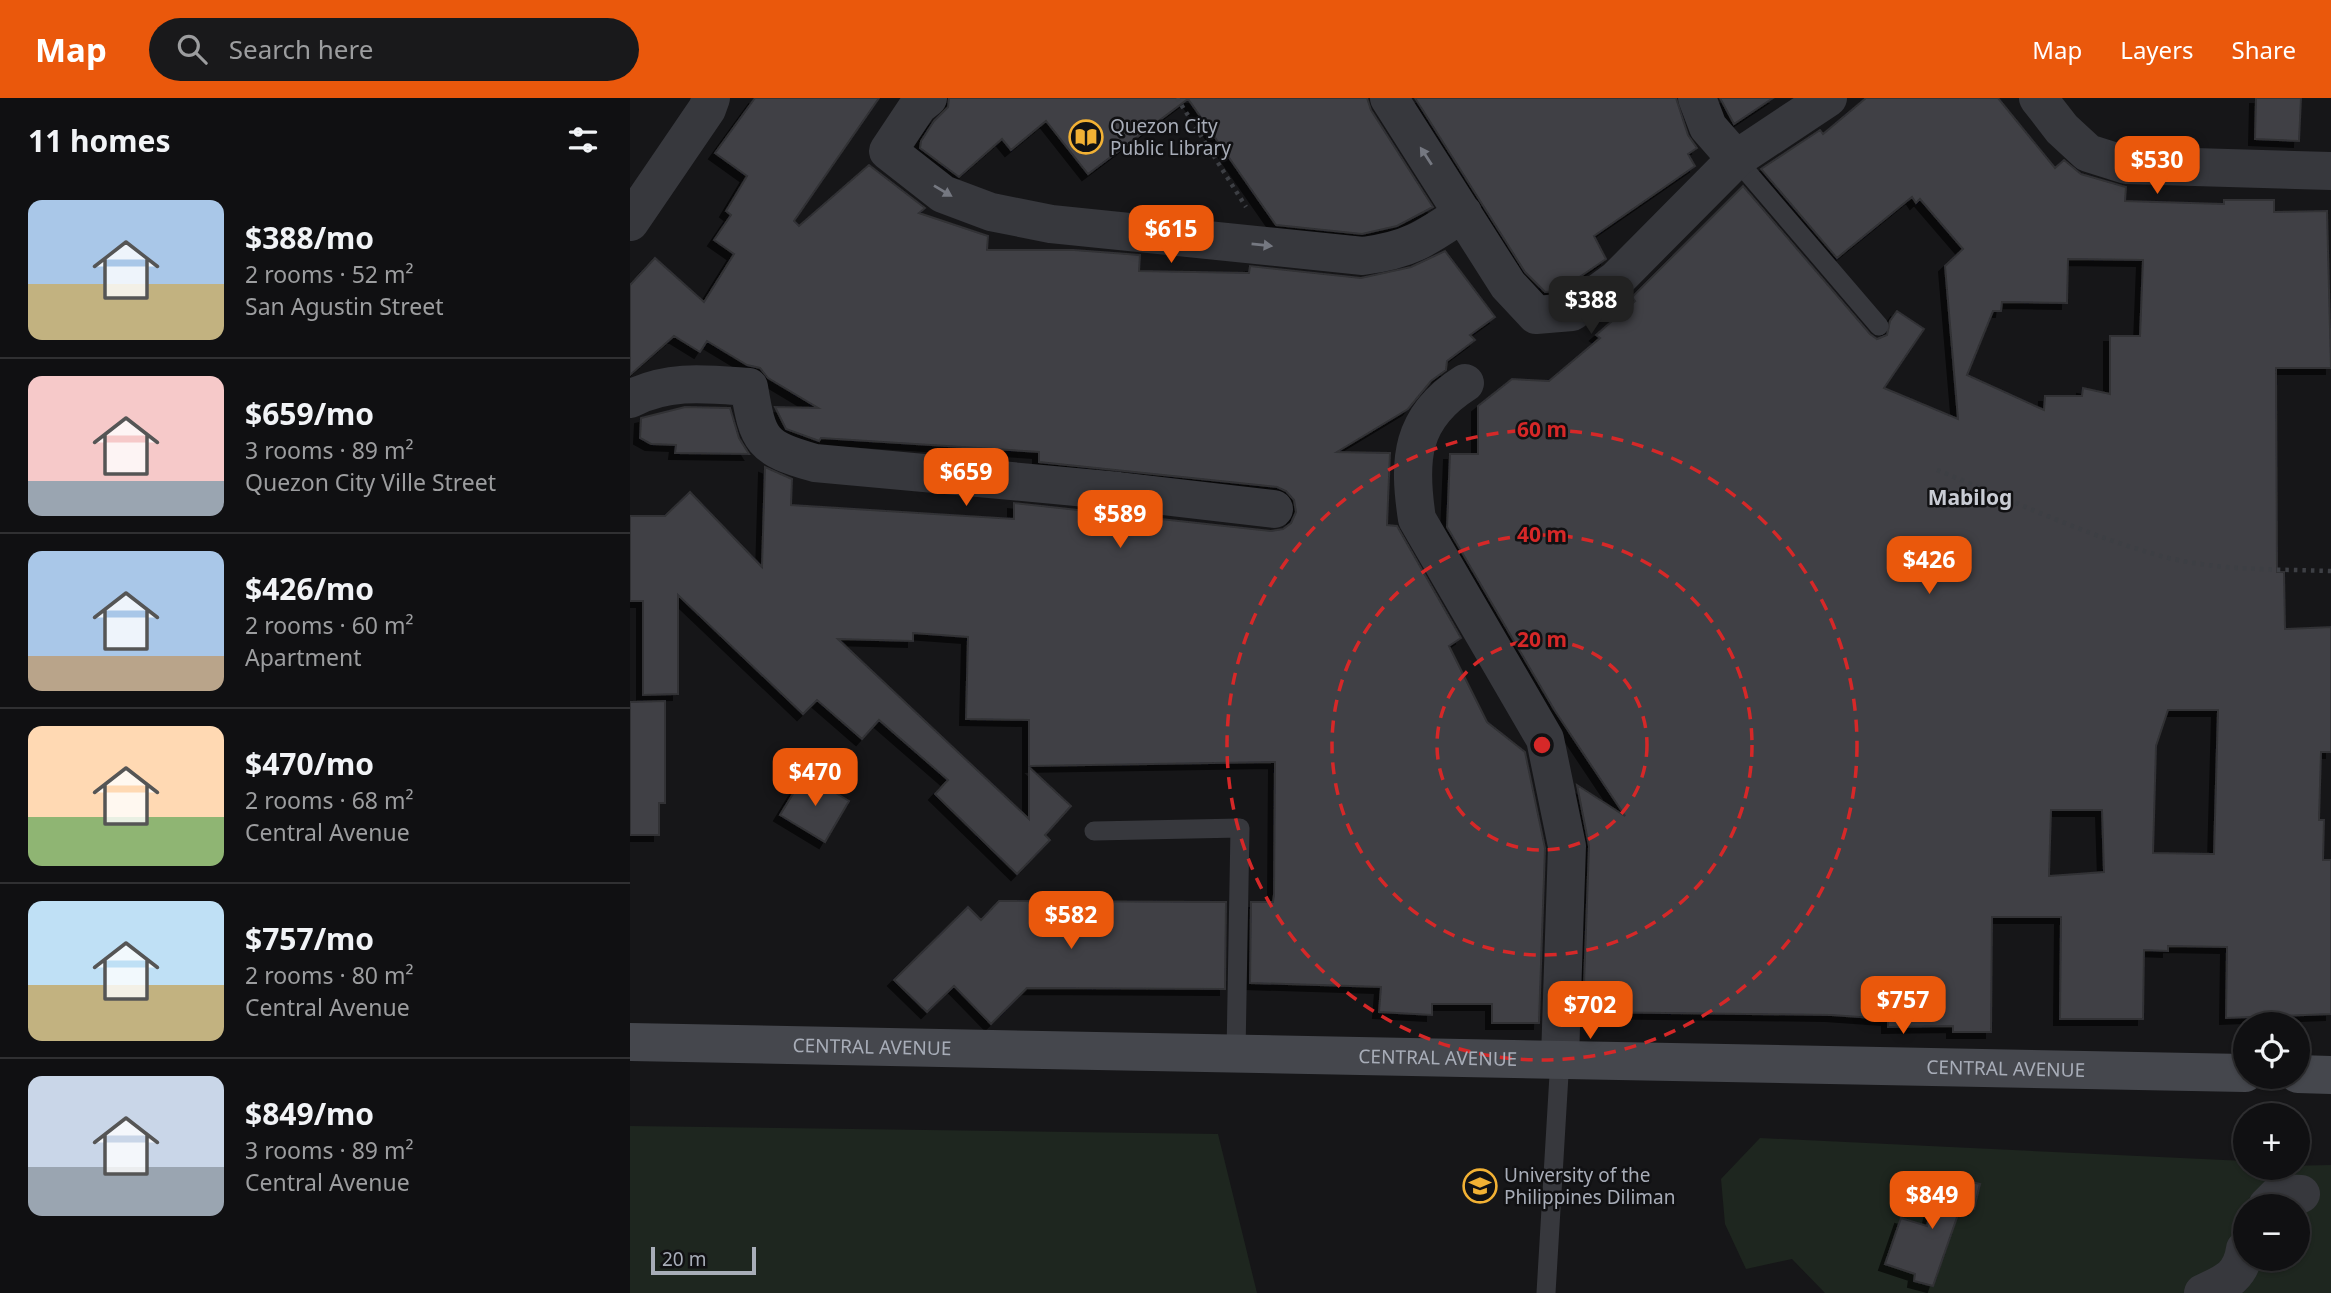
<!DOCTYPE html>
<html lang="en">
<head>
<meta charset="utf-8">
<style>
  body { margin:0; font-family:"Noto Sans",sans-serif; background:#19191b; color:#f1f3f6; height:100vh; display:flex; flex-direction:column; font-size:26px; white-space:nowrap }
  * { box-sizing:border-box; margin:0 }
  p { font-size:23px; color:#9c9d9f }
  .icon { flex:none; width:38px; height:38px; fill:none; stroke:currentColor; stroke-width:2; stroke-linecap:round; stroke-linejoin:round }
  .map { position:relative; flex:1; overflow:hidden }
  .panel { display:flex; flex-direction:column; background:#101012; width:630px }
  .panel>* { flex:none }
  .tools { position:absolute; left:1603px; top:914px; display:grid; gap:14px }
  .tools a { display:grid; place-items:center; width:77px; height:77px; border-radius:50%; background:#101012; box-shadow:0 2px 5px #0004,0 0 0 2px #303032; font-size:35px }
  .scale { position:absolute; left:21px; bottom:18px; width:105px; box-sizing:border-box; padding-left:7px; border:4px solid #a8adb8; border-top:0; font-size:19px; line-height:24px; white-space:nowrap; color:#a8adb8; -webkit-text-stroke:5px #111113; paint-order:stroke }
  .price { position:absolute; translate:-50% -60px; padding:0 16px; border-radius:14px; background:#ea580c; color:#fff; font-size:23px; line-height:46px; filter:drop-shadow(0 2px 4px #0008) }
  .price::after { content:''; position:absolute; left:50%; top:42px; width:21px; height:16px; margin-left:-10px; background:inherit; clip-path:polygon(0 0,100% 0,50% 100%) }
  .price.active { background:#222; color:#fff }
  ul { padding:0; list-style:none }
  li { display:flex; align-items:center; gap:21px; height:175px; padding:0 28px }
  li+li { border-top:2px solid #303032 }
  li span { display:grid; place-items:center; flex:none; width:196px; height:140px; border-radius:14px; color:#555 }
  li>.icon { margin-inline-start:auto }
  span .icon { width:84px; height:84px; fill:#fffc; stroke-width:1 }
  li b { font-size:30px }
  h2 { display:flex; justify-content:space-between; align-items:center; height:84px; padding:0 28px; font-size:30px }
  header { display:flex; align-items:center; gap:42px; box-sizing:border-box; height:98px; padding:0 35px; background:#ea580c; color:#fff }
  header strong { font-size:33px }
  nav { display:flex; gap:38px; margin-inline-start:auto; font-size:24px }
  .search { width:490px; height:63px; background:#19191b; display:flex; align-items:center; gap:18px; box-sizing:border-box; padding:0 24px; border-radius:38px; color:#9c9d9f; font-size:26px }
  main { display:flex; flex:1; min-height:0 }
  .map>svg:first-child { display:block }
</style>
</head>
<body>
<header>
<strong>Map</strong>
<div class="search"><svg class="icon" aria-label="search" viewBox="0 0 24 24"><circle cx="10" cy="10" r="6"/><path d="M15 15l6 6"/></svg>Search here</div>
<nav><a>Map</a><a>Layers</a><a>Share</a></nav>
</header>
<main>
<section class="panel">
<h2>11 homes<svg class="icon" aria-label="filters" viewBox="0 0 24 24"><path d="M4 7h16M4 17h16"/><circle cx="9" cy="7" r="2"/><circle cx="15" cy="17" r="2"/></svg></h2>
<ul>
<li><span style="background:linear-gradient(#a9c7e8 60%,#c2b280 0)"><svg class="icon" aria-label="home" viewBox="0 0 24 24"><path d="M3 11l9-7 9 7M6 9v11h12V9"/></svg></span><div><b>$388/mo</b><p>2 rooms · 52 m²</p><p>San Agustin Street</p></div></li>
<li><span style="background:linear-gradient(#f6c9c9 75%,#9aa5b1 0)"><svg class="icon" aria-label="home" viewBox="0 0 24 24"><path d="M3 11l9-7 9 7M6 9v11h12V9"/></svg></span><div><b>$659/mo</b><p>3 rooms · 89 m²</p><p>Quezon City Ville Street</p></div></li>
<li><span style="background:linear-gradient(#a9c7e8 75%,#b9a48a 0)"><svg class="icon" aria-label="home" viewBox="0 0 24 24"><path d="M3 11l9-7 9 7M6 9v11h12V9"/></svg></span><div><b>$426/mo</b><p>2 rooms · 60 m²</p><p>Apartment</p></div></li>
<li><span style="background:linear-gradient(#ffd9b3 65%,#8fb573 0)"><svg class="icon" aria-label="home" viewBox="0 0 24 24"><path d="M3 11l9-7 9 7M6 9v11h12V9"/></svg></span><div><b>$470/mo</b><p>2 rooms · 68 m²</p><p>Central Avenue</p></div></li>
<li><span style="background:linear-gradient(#bfe0f5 60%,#c2b280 0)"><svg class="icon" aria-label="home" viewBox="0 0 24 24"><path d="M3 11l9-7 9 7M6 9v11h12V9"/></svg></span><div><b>$757/mo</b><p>2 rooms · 80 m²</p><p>Central Avenue</p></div></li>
<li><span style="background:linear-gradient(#c9d6e8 65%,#9aa5b1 0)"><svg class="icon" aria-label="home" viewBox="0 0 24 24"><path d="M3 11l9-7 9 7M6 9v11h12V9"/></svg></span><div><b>$849/mo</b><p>3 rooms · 89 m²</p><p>Central Avenue</p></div></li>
</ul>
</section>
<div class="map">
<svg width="1701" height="1195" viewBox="0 0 1701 1195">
  <defs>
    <filter id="shadow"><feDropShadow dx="-6" dy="6" stdDeviation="0" flood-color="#0009"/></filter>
  </defs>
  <rect width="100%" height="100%" fill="#161618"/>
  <path fill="#1e261f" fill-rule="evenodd" d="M 0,1028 L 588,1036 L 627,1195 L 0,1195 Z
    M 1130,1040 L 1615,1063 L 1615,1069 L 1701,1067 L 1701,1195 L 1195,1195 L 1162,1161 L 1116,1171 L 1095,1126 L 1091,1081 ZM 1615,1108 L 1668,1108 L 1668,1160 L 1615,1160 Z"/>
  <path fill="#404145" stroke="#303034" stroke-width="2" fill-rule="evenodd" filter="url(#shadow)" d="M 125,0 L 249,0 L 164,123 L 169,128 L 239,67 L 295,110 L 289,115 L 358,138 L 357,152 L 444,152 L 510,157 L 509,173 L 619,175 L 620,168 L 731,180 L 781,169 L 815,153 L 865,219 L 840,237 L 845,242 L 817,263 L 816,272 L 801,283 L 778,311 L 707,354 L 760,355 L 757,427 L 767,428 L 831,540 L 819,548 L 857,624 L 895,654 L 915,750 L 909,925 L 862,925 L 862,906 L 802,906 L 802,917 L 749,914 L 751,889 L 620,885 L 621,804 L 643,804 L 644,797 L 645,664 L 399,668 L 399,622 L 336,621 L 338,539 L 283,535 L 283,543 L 208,541 L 399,721 L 399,669 L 441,708 L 415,737 L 420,742 L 387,776 L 305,696 L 318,682 L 249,622 L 232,641 L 187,602 L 173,616 L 48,497 L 48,596 L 13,597 L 13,503 L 0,503 L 0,418 L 35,418 L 60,394 L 132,469 L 135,369 L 162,381 L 161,407 L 384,421 L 384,405 L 641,433 L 653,431 L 661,425 L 666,414 L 664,402 L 656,393 L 647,389 L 409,364 L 409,354 L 191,340 L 189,343 L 156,331 L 145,309 L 188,310 L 138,280 L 130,270 L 117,267 L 77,243 L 70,254 L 44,238 L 0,277 L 0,187 L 25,160 L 74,204 L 104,156 L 84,142 L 101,117 L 96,113 L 117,78 L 85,55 Z
    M 319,0 L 737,0 L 741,12 L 803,109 L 767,128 L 732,136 L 646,127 L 558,1 L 458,76 L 416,23 L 381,52 L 372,41 L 329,79 L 290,50 L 291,43 L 304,23 L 318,9 Z
    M 785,0 L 1046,0 L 1058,37 L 1067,50 L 1058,56 L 1065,68 L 964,138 L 976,161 L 929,193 L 915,194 L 895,174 Z
    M 1090,0 L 1143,0 L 1104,26 Z
    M 1236,0 L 1368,0 L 1425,70 L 1434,62 L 1451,76 L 1496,89 L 1495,103 L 1594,106 L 1594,102 L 1644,102 L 1644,114 L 1697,113 L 1701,270 L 1646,270 L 1647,474 L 1654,474 L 1655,531 L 1701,529 L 1701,654 L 1691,654 L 1689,722 L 1694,722 L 1693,762 L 1701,762 L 1701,916 L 1596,920 L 1597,849 L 1538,848 L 1538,853 L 1514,852 L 1513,921 L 1430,921 L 1431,819 L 1362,819 L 1361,934 L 1323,934 L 1323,928 L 1258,929 L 1258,921 L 1201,917 L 953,914 L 959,748 L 947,687 L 995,718 L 925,613 L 817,429 L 820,356 L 848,356 L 848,308 L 882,281 L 919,283 L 970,240 L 966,237 L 1005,203 L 1002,199 L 1113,88 L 1240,236 L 1247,241 L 1257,237 L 1260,223 L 1267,213 L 1294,231 L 1254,290 L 1328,321 L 1315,168 L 1333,151 L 1290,101 L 1286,105 L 1282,99 L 1207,160 L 1131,71 L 1190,32 L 1193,36 ZM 1438,161 L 1513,162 L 1510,238 L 1480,238 L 1480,296 L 1453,290 L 1452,298 L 1415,298 L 1414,312 L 1337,277 L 1363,213 L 1371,213 L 1372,204 L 1437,205 ZM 1538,612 L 1588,612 L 1584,756 L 1523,755 L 1526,648 ZM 1421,712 L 1472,712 L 1474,774 L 1419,778 Z
    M 1626,0 L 1671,0 L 1669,43 L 1625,41 Z
    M 55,309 L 100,310 L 109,340 L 119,356 L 45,355 L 46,347 L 21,346 L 10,340 L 11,320 Z
    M 35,603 L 35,705 L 29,705 L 29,737 L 0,737 L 0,604 Z
    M 175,676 L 219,703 L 195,744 L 150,717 Z
    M 369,803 L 596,804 L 595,891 L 397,890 L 361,926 L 324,888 L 297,914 L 264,882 L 338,809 L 351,822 Z
    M 1309,1076 L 1350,1086 L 1344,1111 L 1331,1108 L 1303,1188 L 1284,1183 L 1285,1176 L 1255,1166 L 1271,1120 L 1297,1128 Z"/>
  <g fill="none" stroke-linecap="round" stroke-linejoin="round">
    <path stroke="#3d3f44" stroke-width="4.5" stroke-dasharray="3.5 5" stroke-linecap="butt" d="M 547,0 L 616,109
      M 1307,372 C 1381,402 1455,437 1531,458 C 1586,473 1645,471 1701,473"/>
    <path stroke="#37383d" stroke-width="19" d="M 1106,61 L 1249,228
      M 464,733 L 610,730 L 606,955
      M 916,1195 L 930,960"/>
    <path stroke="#37383d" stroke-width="38" d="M 298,0 L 288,8 L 258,53 L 313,96 L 361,114 L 421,126 L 733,158 C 779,152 795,141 833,115
      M 759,0 L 878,187 L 906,217 L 942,214 L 987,181 L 1106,61 L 1198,0
      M 1067,0 L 1078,29 L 1106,61
      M 1408,0 L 1432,31 L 1458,55 L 1496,67 L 1701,73
      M 0,124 L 77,11 L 81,0
      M 835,285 C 780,320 778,362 787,421 L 915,641 L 937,748 L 930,960
      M 0,301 C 39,281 77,286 119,289 C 128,343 131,350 185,365 L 489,393 L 644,411
      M 1637,1108 L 1650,1095 L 1671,1096
      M 1573,1195 C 1597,1184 1611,1178 1615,1151"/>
    <g stroke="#45474d" stroke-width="38">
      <path id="s1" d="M 0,944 L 1615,975"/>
      <path d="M 1668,976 L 1701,977"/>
    </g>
  </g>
  <defs><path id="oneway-solid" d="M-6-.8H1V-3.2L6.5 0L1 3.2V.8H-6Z" transform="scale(1.75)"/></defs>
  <g fill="#757881">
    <use href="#oneway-solid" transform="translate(796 58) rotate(-123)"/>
    <use href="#oneway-solid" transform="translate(313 93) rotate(31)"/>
    <use href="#oneway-solid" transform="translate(632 147) rotate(6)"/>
  </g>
  <g fill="none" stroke="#d62828" stroke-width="3.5" stroke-dasharray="12 9">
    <circle cx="912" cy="647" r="105"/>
    <circle cx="912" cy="647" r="210"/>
    <circle cx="912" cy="647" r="315"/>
  </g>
  <defs>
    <symbol id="library-ring" viewBox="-11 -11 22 22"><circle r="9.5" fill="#111113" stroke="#f2b134" stroke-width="1.5"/><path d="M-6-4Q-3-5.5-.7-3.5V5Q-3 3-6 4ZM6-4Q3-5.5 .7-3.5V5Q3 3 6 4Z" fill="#f2b134"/></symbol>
    <symbol id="university-ring" viewBox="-11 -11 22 22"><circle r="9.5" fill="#111113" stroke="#f2b134" stroke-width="1.5"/><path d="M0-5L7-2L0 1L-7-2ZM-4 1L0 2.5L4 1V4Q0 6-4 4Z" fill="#f2b134"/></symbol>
  </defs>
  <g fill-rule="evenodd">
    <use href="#library-ring" x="437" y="20" width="38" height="38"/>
    <use href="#university-ring" x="831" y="1069" width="38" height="38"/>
  </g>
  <g text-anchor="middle" stroke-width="5" stroke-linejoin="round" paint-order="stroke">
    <g font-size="19" fill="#a8adb8" stroke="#111113" text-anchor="start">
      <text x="480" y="35">Quezon City<tspan x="480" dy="22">Public Library</tspan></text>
      <text x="874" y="1084">University of the<tspan x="874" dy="22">Philippines Diliman</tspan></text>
    </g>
    <g font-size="19" fill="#a8adb8" stroke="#111113">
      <text dy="7" stroke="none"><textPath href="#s1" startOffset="242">CENTRAL AVENUE</textPath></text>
      <text dy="7" stroke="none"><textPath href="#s1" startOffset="808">CENTRAL AVENUE</textPath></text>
      <text dy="7" stroke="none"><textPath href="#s1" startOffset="1376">CENTRAL AVENUE</textPath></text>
    </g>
    <g font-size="21" font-weight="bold" fill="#c9ccd4" stroke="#111113">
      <text x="1340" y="407">Mabilog</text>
    </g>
  </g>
  <circle cx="912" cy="647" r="10" fill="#d62828" stroke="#111113" stroke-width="3.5"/>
  <g font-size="21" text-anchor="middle" font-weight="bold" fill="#d62828" stroke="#111113" stroke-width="5" stroke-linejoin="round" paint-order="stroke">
    <text x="912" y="339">60 m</text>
    <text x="912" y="444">40 m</text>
    <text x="912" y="549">20 m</text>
  </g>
</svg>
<div class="tools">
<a><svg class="icon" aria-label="locate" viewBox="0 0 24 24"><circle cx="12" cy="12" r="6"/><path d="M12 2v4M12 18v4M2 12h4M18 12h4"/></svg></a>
<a>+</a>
<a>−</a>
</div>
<div class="scale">20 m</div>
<b class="price" style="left:1527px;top:98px">$530</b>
<b class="price" style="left:541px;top:167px">$615</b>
<b class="price active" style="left:961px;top:238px">$388</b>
<b class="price" style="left:336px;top:410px">$659</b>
<b class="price" style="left:490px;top:452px">$589</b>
<b class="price" style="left:1299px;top:498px">$426</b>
<b class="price" style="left:185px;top:710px">$470</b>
<b class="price" style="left:441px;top:853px">$582</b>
<b class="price" style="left:1273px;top:938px">$757</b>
<b class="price" style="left:960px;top:943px">$702</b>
<b class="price" style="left:1302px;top:1133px">$849</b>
</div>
</main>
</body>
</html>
